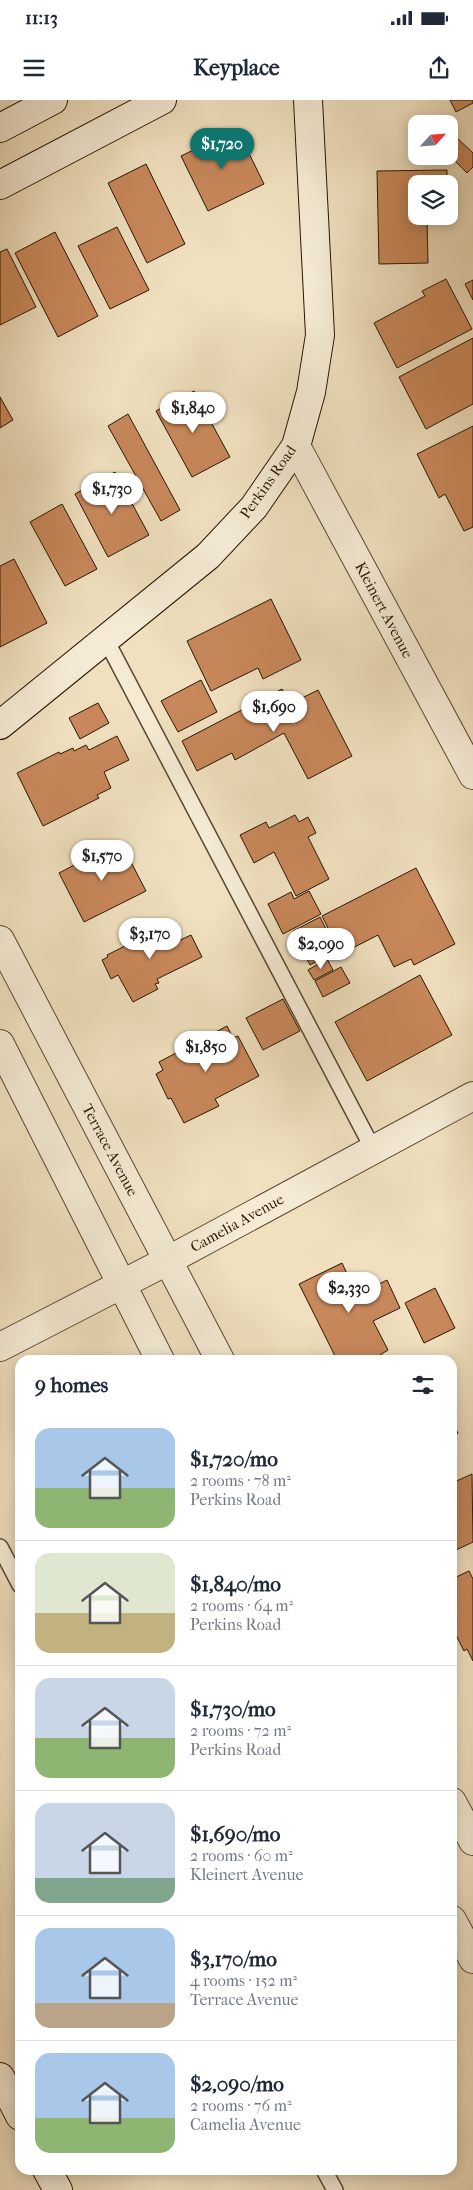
<!DOCTYPE html>
<html lang="en">
<head>
<meta charset="utf-8">
<style>
  body { margin:0; font-family:"IM FELL French Canon",serif; background:#f6f6f7; color:#1f2937; height:100vh; display:flex; flex-direction:column; font-size:19px; white-space:nowrap }
  * { box-sizing:border-box; margin:0 }
  p { font-size:16px; color:#747a83 }
  .icon { flex:none; width:28px; height:28px; fill:none; stroke:currentColor; stroke-width:2; stroke-linecap:round; stroke-linejoin:round }
  .map { position:relative; flex:1; overflow:hidden }
  .drawer { position:absolute; left:15px; top:1255px; width:442px; height:820px; display:flex; flex-direction:column; background:#fff; border-radius:15px; box-shadow:0 2px 12px #0003 }
  .drawer>* { flex:none }
  .needle { width:32px; rotate:64deg }
  .buttons { position:absolute; left:408px; top:15px; display:grid; gap:10px }
  .buttons a { display:grid; place-items:center; width:50px; height:50px; border-radius:10px; background:#fff; box-shadow:0 2px 12px #0003; font-size:25px }
  .price { position:absolute; translate:-50% -42px; padding:0 11px; border-radius:18px; background:#fff; color:#222; font-size:16px; line-height:32px; filter:drop-shadow(0 1px 2px #0008) }
  .price::after { content:''; position:absolute; left:50%; top:30px; width:15px; height:11px; margin-left:-8px; background:inherit; clip-path:polygon(0 0,100% 0,50% 100%) }
  .price.on { background:#0f766e; color:#fff }
  ul { padding:0; list-style:none }
  li { display:flex; align-items:center; gap:15px; height:125px; padding:0 20px }
  li+li { border-top:1px solid #e0e1e3 }
  li span { display:grid; place-items:center; flex:none; width:140px; height:100px; border-radius:15px; color:#555 }
  li>.icon { margin-inline-start:auto }
  span .icon { width:60px; height:60px; fill:#fffc; stroke-width:1 }
  li b { font-size:21px }
  h2 { display:flex; justify-content:space-between; align-items:center; height:60px; padding:0 20px; font-size:21px }
  .status { display:flex; justify-content:space-between; align-items:center; height:35px; padding:0 25px; background:#fff; direction:ltr }
  .status svg { height:14px; fill:currentColor }
  header { display:flex; justify-content:space-between; align-items:center; height:65px; padding:0 20px; background:#fff; font-size:22px; font-weight:700 }
  .map>svg:first-child { display:block }
</style>
</head>
<body>
<div class="status"><b>11:13</b><svg viewBox="0 0 49 12"><path d="M0 12V9h3v3zM5 12V6h3v6zM10 12V3h3v9zM15 12V0h3v12zM26 1h20v11H26zM47 4h2v5h-2z"/></svg></div>
<header><svg class="icon" aria-label="menu" viewBox="0 0 24 24"><path d="M4 6h16M4 12h16M4 18h16"/></svg>Keyplace<svg class="icon" aria-label="share" viewBox="0 0 24 24"><path d="M12 15V3M7 8l5-5 5 5M5 13v7h14v-7"/></svg></header>
<div class="map">
<svg width="473" height="2090" viewBox="0 0 473 2090">
  <rect width="100%" height="100%" fill="#f0e0bf"/>
  <filter id="stains"><feTurbulence type="fractalNoise" baseFrequency=".004" numOctaves="4"/><feColorMatrix values="0 0 0 0 .2 0 0 0 0 .09 0 0 0 0 .02 0 0 0 .5 -.17"/></filter>
  <radialGradient id="worn" r=".72"><stop offset=".6" stop-color="#630" stop-opacity="0"/><stop offset="1" stop-color="#630" stop-opacity=".3"/></radialGradient>
  <path fill="#c8885b" stroke="#271600" d="M 450,0 L 473,0 L 473,3 L 456,12 Z
    M 237,29 L 264,84 L 208,111 L 181,56 Z
    M 457,38 L 473,53 L 473,67 L 467,73 L 449,55 L 449,47 Z
    M 146,64 L 185,144 L 147,163 L 108,83 Z
    M 447,70 L 447,84 L 416,84 L 416,116 L 448,116 L 448,118 L 427,118 L 428,163 L 379,164 L 377,71 Z
    M 117,127 L 149,190 L 110,209 L 78,146 Z
    M 55,132 L 98,216 L 58,237 L 15,153 Z
    M 7,149 L 36,207 L 0,225 L 0,152 Z
    M 446,179 L 472,229 L 397,268 L 374,223 L 425,196 L 422,191 Z
    M 473,180 L 473,200 L 465,184 Z
    M 473,238 L 473,304 L 426,329 L 399,277 Z
    M 194,291 L 230,357 L 192,377 L 156,311 Z
    M 0,297 L 13,320 L 0,328 Z
    M 128,314 L 180,410 L 161,421 L 108,326 Z
    M 473,326 L 473,427 L 464,431 L 445,394 L 439,398 L 417,354 Z
    M 115,372 L 149,435 L 108,457 L 75,394 Z
    M 62,404 L 97,469 L 65,486 L 30,422 Z
    M 14,459 L 47,523 L 0,547 L 0,466 Z
    M 271,499 L 301,560 L 263,579 L 258,568 L 211,591 L 187,541 Z
    M 201,580 L 217,612 L 178,632 L 161,601 Z
    M 282,589 L 290,604 L 318,590 L 352,656 L 308,679 L 284,633 L 235,660 L 232,653 L 197,671 L 182,641 Z
    M 98,603 L 109,623 L 80,639 L 69,618 Z
    M 117,636 L 129,660 L 104,672 L 111,688 L 97,695 L 99,698 L 43,726 L 17,673 L 59,652 L 60,654 L 73,648 L 74,651 L 86,645 L 89,650 Z
    M 295,715 L 299,722 L 308,717 L 316,733 L 308,737 L 329,779 L 296,796 L 274,752 L 254,763 L 240,735 L 266,722 L 269,728 Z
    M 120,741 L 146,791 L 84,822 L 59,773 Z
    M 416,768 L 455,844 L 414,865 L 411,859 L 394,867 L 378,835 L 341,854 L 322,816 Z
    M 309,791 L 321,814 L 283,834 L 268,804 L 291,792 L 294,799 Z
    M 320,817 L 337,851 L 310,865 L 293,831 Z
    M 162,820 L 174,843 L 191,835 L 202,857 L 157,879 L 159,883 L 155,884 L 158,889 L 133,902 L 118,875 L 111,879 L 102,860 L 108,857 L 107,855 L 147,835 L 144,829 Z
    M 327,859 L 333,870 L 314,880 L 308,870 Z
    M 341,867 L 350,883 L 323,897 L 315,881 Z
    M 420,875 L 452,935 L 367,981 L 335,922 Z
    M 283,899 L 300,931 L 263,950 L 246,918 Z
    M 227,926 L 233,938 L 238,936 L 259,976 L 215,999 L 219,1006 L 184,1023 L 171,998 L 168,999 L 156,974 L 163,970 L 159,962 Z
    M 342,1163 L 357,1195 L 387,1180 L 400,1208 L 373,1221 L 388,1250 L 380,1255 L 382,1260 L 348,1260 L 347,1258 L 337,1260 L 299,1184 Z
    M 435,1188 L 455,1228 L 424,1243 L 405,1203 Z
    M 452,1322 L 458,1333 L 452,1336 Z
    M 472,1374 L 473,1442 L 452,1452 L 452,1383 Z
    M 469,1471 L 473,1479 L 473,1561 L 467,1549 L 464,1551 L 452,1527 L 452,1479 Z"/>
  <g fill="none" stroke-linecap="round" stroke-linejoin="round">
    <defs>
      <path id="lane" d="M 106,540 L 373,1049
        M 0,1447 L 20,1485
        M 324,2070 L 335,2090"/>
      <path id="street" d="M 296,346 L 473,675
        M 0,840 L 220,1260
        M 0,944 L 160,1260
        M 0,1247 L 167,1161 L 473,996
        M 452,1702 L 473,1741
        M 452,1820 L 473,1859"/>
      <path id="secondary" d="M 0,28 L 53,0
        M 0,85 L 162,0
        M 0,625 L 208,456 L 254,407 L 296,346 L 311,292 L 320,235 L 308,0
        M 0,1977 L 20,2016
        M 47,2070 L 58,2090"/>
    </defs>
    <use href="#lane" stroke="#594830" stroke-width="18"/>
    <use href="#street" stroke="#594830" stroke-width="30"/>
    <use href="#secondary" stroke="#271600" stroke-width="30"/>
    <use href="#lane" stroke="#f5ebd5" stroke-width="15"/>
    <use href="#street" stroke="#f5ebd5" stroke-width="28"/>
    <use href="#secondary" stroke="#f5ebd5" stroke-width="28"/>
  </g>
  <g text-anchor="middle" stroke-width="4" stroke-linejoin="round" paint-order="stroke">
    <g font-size="15" fill="#271600" stroke="#f5ebd5">
      <text transform="translate(268 382) rotate(-55)" y="5">Perkins Road</text>
      <text transform="translate(384 510) rotate(62)" y="5">Kleinert Avenue</text>
      <text transform="translate(110 1050) rotate(62)" y="5">Terrace Avenue</text>
      <text transform="translate(237 1123) rotate(-29)" y="5">Camelia Avenue</text>
    </g>
  </g>
  <rect width="100%" height="100%" filter="url(#stains)"/>
  <rect width="100%" height="100%" fill="url(#worn)"/>
</svg>
<div class="buttons">
<a><svg class="needle" viewBox="-14 -14 28 28"><path d="M0-13l5 13h-10z" fill="#e53935"/><path d="M0 13l5-13h-10z" fill="#747a83"/></svg></a>
<a><svg class="icon" aria-label="layers" viewBox="0 0 24 24"><path d="M12 4l9 5-9 5-9-5zM3 14l9 5 9-5"/></svg></a>
</div>
<b class="price on" style="left:222px;top:70px">$1,720</b>
<b class="price" style="left:193px;top:334px">$1,840</b>
<b class="price" style="left:112px;top:415px">$1,730</b>
<b class="price" style="left:274px;top:633px">$1,690</b>
<b class="price" style="left:102px;top:782px">$1,570</b>
<b class="price" style="left:150px;top:860px">$3,170</b>
<b class="price" style="left:321px;top:870px">$2,090</b>
<b class="price" style="left:206px;top:973px">$1,850</b>
<b class="price" style="left:349px;top:1214px">$2,330</b>
<section class="drawer">
<h2>9 homes<svg class="icon" aria-label="filters" viewBox="0 0 24 24"><path d="M4 7h16M4 17h16"/><circle cx="9" cy="7" r="2"/><circle cx="15" cy="17" r="2"/></svg></h2>
<ul>
<li><span style="background:linear-gradient(#a9c7e8 60%,#8fb573 0)"><svg class="icon" aria-label="home" viewBox="0 0 24 24"><path d="M3 11l9-7 9 7M6 9v11h12V9"/></svg></span><div><b>$1,720/mo</b><p>2 rooms · 78 m²</p><p>Perkins Road</p></div></li>
<li><span style="background:linear-gradient(#dfe7d0 60%,#c2b280 0)"><svg class="icon" aria-label="home" viewBox="0 0 24 24"><path d="M3 11l9-7 9 7M6 9v11h12V9"/></svg></span><div><b>$1,840/mo</b><p>2 rooms · 64 m²</p><p>Perkins Road</p></div></li>
<li><span style="background:linear-gradient(#c9d6e8 60%,#8fb573 0)"><svg class="icon" aria-label="home" viewBox="0 0 24 24"><path d="M3 11l9-7 9 7M6 9v11h12V9"/></svg></span><div><b>$1,730/mo</b><p>2 rooms · 72 m²</p><p>Perkins Road</p></div></li>
<li><span style="background:linear-gradient(#c9d6e8 75%,#7fa58c 0)"><svg class="icon" aria-label="home" viewBox="0 0 24 24"><path d="M3 11l9-7 9 7M6 9v11h12V9"/></svg></span><div><b>$1,690/mo</b><p>2 rooms · 60 m²</p><p>Kleinert Avenue</p></div></li>
<li><span style="background:linear-gradient(#a9c7e8 75%,#b9a48a 0)"><svg class="icon" aria-label="home" viewBox="0 0 24 24"><path d="M3 11l9-7 9 7M6 9v11h12V9"/></svg></span><div><b>$3,170/mo</b><p>4 rooms · 152 m²</p><p>Terrace Avenue</p></div></li>
<li><span style="background:linear-gradient(#a9c7e8 65%,#8fb573 0)"><svg class="icon" aria-label="home" viewBox="0 0 24 24"><path d="M3 11l9-7 9 7M6 9v11h12V9"/></svg></span><div><b>$2,090/mo</b><p>2 rooms · 76 m²</p><p>Camelia Avenue</p></div></li>
</ul>
</section>
</div>
</body>
</html>
